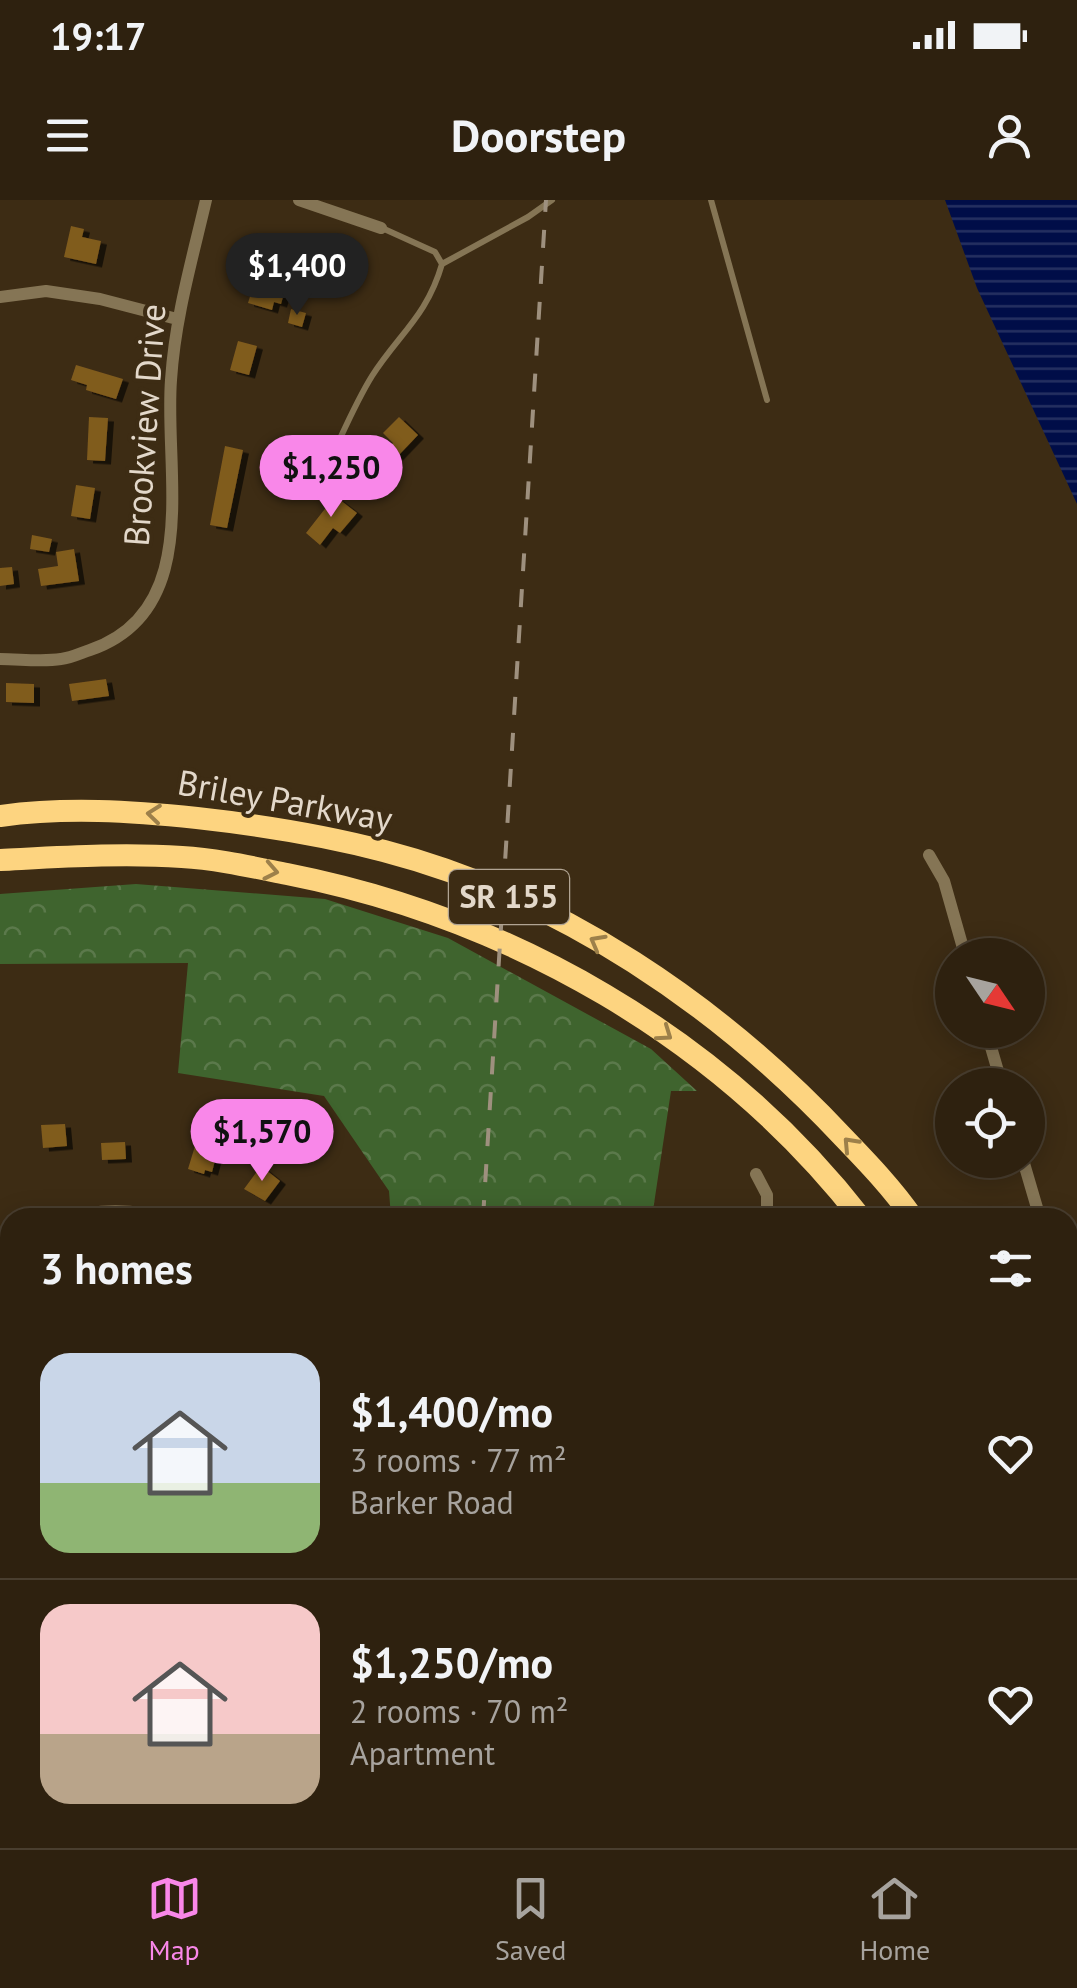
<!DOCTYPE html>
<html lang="en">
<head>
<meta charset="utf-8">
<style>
  body { margin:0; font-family:"PT Sans",sans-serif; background:#362918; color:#f1f3f6; height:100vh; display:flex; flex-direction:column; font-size:38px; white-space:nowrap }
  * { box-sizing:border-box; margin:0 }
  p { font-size:32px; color:#a7a39e }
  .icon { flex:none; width:55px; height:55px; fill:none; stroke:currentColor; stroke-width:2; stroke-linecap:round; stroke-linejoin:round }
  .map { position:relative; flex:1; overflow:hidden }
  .drawer { position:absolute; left:0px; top:1008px; width:1078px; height:642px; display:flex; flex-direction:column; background:#2e210f; border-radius:30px 30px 0 0; box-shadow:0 5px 25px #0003,0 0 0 2px #493e2f }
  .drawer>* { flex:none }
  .needle { width:65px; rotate:125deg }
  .tools { position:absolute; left:935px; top:738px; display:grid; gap:20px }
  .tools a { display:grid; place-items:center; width:110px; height:110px; border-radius:50%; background:#2e210f; box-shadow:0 5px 25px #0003,0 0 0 2px #493e2f; font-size:50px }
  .price { position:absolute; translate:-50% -85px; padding:0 22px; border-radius:35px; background:#f987e9; color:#111; font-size:32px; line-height:65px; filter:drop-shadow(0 2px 5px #0008) }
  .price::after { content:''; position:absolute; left:50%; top:60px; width:30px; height:22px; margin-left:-15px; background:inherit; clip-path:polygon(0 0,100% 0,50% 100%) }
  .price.on { background:#222; color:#fff }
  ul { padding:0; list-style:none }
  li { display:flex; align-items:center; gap:30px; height:250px; padding:0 40px }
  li+li { border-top:2px solid #493e2f }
  li span { display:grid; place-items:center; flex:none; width:280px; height:200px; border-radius:30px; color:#555 }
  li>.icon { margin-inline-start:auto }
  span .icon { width:120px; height:120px; fill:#fffc; stroke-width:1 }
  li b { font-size:42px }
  h2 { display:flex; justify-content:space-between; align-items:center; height:120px; padding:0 40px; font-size:42px }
  .status { display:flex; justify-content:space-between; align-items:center; height:70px; padding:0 50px; background:#2e210f; direction:ltr }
  .status svg { height:28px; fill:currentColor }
  header { display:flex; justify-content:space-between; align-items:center; height:130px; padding:0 40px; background:#2e210f; font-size:45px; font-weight:800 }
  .dock { display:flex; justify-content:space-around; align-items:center; height:140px; border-top:2px solid #493e2f; background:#2e210f; font-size:28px; color:#a7a39e }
  .dock a { display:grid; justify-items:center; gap:5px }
  .dock .on { color:#f987e9 }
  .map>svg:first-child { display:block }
</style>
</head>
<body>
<div class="status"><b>19:17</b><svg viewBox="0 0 49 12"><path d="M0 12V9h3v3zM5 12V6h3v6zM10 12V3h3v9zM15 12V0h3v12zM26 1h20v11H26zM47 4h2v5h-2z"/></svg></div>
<header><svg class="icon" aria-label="menu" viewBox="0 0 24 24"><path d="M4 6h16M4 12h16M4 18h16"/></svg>Doorstep<svg class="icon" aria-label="person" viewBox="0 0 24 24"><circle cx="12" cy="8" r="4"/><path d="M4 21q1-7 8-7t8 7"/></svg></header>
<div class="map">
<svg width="1077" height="1648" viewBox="0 0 1077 1648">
  <defs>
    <pattern id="forest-crowns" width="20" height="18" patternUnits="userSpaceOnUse" patternTransform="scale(2.5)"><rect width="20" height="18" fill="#3f642e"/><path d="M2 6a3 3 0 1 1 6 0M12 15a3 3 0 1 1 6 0" fill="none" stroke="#5b794b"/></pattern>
    <pattern id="water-rules" width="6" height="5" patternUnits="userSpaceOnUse" patternTransform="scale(2.5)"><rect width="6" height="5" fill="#000d48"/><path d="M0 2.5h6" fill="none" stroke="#253061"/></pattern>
    <filter id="shadow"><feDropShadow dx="6" dy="3.5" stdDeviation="0" flood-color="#0009"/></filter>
  </defs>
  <rect width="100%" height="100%" fill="#3d2c14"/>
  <path fill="url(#forest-crowns)" d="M 136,684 L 325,699 L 448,738 L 651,849 L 697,891 L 671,891 L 652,1017 L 391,1017 L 389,991 L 324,896 L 178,873 L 188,763 L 0,764 L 0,694 Z
    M 10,1622 L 10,1640 L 617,1640 L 615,1648 L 467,1648 L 461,1645 L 459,1648 L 0,1648 L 0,1623 Z"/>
  <path fill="url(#water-rules)" d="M 945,0 L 1077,0 L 1077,304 L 977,88 Z"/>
  <path fill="#805b1e" filter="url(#shadow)" d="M 71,26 L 84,29 L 82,37 L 101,41 L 96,64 L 64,57 Z
    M 259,67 L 274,71 L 272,79 L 287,83 L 281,104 L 274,102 L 272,110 L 248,103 Z
    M 291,109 L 306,113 L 302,127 L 288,123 Z
    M 238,141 L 257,146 L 249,175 L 230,170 Z
    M 76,165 L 123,179 L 116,199 L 86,190 L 87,185 L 71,180 Z
    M 89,217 L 108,218 L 105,261 L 87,260 Z
    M 399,217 L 418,235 L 397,257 L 388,248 L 393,243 L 383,233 Z
    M 225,246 L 243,250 L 227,328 L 210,325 Z
    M 76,285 L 95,288 L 90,319 L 71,316 Z
    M 335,296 L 357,313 L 340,333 L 333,328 L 320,345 L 306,333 Z
    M 32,335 L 52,339 L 49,352 L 30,349 Z
    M 74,349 L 79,381 L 41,386 L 38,369 L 58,366 L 56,352 Z
    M 12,367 L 14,384 L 0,386 L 0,368 Z
    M 106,479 L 109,496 L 72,501 L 69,484 Z
    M 6,483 L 34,484 L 34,503 L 6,502 Z
    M 65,924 L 67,946 L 43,948 L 41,925 Z
    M 125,942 L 126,959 L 102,960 L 101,943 Z
    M 195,946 L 217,953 L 212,972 L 205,970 L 204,974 L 188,969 Z
    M 261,966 L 280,981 L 265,1001 L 244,989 Z
    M 5,1087 L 10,1102 L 0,1106 L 0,1089 Z
    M 10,1284 L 10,1303 L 0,1305 L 0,1286 Z
    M 10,1316 L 10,1336 L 0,1337 L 0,1317 Z
    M 901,1640 L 920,1640 L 919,1648 L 899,1648 Z"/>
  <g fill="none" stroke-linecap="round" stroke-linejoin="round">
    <path stroke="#857555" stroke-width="6" d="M 711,0 L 767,200
      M 442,64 L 528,17 L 552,0
      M 326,268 C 341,238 354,205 372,176 C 399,134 427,116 442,64 L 435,52 L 382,28"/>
    <path stroke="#857555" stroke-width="12" d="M 299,0 L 381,28
      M 0,97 L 46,91 L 100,99 L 177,119
      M 0,459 C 20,459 42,462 61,459 C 71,458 81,453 90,450 C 204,411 164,272 171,180 C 175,118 192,60 206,0
      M 929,655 L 944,681 L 965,755
      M 986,830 L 1002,885
      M 1023,960 L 1040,1018
      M 756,974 L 767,995 L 767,1018
      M 63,1018 C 95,1009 136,1009 168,1018
      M 0,1033 L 10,1031
      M 1068,1115 L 1077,1149
      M 0,1248 L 10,1247
      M 0,1455 L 10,1454
      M 817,1648 L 818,1640"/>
    <path stroke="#fdd480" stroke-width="22" d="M 0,616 C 66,607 131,611 197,618 C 260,625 323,635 384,651 C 561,697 720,806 843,937 C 868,963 892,988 913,1018
      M 0,660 C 61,657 121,653 182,657 C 217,659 252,667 287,674 C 510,718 720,837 861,1018
      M 1068,1300 L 1077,1325
      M 1068,1473 L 1077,1511"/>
    <path stroke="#9e907e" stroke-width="4" stroke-dasharray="18 18" stroke-linecap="butt" d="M 483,1018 L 546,0
      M 400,1648 L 402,1640"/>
  </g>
  <defs><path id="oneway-chevron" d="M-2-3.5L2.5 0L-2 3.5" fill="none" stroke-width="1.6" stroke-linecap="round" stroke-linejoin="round" transform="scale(2.5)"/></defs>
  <g stroke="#9d804a">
    <use href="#oneway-chevron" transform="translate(154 614) rotate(-174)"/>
    <use href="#oneway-chevron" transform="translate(271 671) rotate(11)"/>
    <use href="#oneway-chevron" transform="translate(597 742) rotate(-151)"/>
    <use href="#oneway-chevron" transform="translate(665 834) rotate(35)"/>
    <use href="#oneway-chevron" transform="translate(850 944) rotate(-133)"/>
  </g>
  <g text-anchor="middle" stroke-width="8" stroke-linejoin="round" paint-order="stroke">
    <rect fill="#3d2c14" stroke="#b1a493" stroke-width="2.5" x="449" y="670" width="120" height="54" rx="8"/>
    <g font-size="32" font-weight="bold" fill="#e3d8ca">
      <text x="509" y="708">SR 155</text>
    </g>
    <g font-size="35" fill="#e3d8ca" stroke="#3d2c14">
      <text transform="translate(145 225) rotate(-86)" y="12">Brookview Drive</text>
      <text transform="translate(285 601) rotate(10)" y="12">Briley Parkway</text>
    </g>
  </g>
</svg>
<div class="tools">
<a><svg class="needle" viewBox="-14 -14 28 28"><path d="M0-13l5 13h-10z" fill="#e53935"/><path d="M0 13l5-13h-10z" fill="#a7a39e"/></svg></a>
<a><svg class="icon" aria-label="locate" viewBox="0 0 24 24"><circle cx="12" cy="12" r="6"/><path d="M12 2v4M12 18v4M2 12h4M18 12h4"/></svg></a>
</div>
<b class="price on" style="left:297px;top:118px">$1,400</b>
<b class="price" style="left:331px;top:320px">$1,250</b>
<b class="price" style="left:262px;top:984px">$1,570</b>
<section class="drawer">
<h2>3 homes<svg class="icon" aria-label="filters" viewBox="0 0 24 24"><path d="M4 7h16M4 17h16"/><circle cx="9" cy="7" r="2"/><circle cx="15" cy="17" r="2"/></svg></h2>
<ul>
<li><span style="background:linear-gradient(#c9d6e8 65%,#8fb573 0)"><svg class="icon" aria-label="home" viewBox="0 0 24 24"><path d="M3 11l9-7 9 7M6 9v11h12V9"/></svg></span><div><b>$1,400/mo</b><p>3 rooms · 77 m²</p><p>Barker Road</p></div><svg class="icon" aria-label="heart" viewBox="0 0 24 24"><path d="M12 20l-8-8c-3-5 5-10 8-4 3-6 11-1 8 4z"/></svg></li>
<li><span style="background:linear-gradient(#f6c9c9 65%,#b9a48a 0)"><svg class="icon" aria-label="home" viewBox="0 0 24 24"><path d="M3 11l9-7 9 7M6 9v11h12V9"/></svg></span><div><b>$1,250/mo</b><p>2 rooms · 70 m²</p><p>Apartment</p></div><svg class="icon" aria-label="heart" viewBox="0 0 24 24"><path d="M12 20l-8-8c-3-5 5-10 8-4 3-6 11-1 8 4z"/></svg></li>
</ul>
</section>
</div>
<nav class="dock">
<a class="on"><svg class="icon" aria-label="map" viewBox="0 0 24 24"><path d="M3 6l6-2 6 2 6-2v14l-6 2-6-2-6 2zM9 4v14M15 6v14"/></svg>Map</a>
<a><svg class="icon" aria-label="saved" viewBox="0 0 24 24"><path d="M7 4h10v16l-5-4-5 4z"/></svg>Saved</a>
<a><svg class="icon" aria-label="home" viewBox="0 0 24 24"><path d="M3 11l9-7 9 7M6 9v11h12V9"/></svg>Home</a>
</nav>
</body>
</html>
